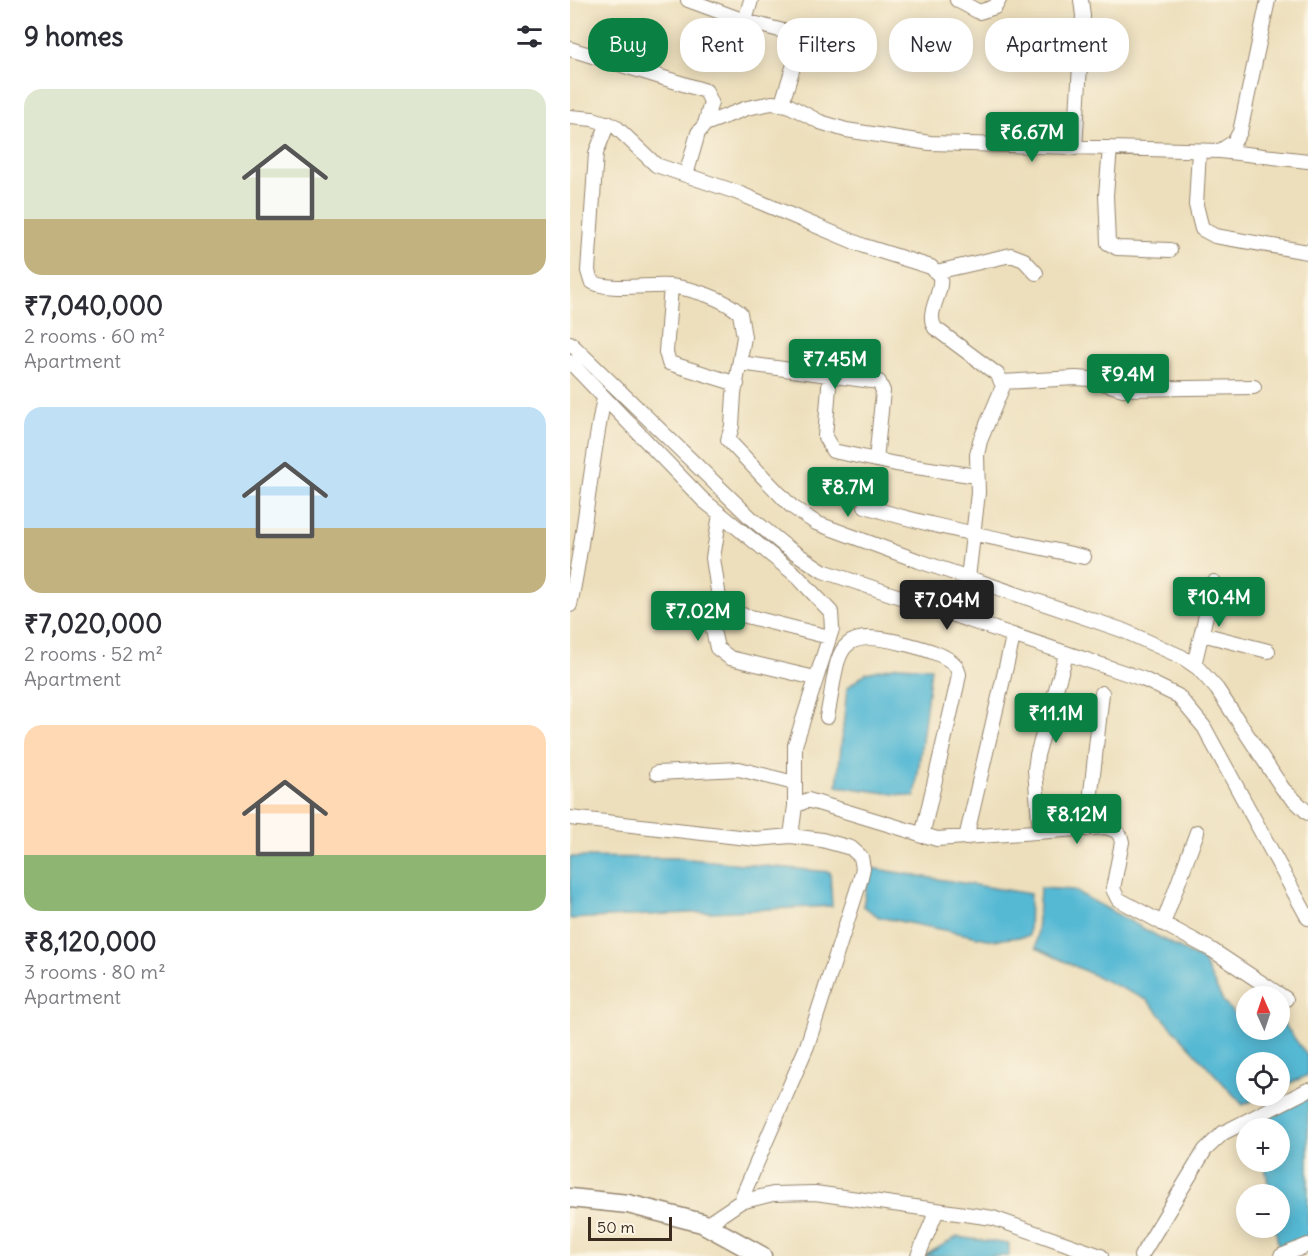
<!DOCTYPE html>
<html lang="en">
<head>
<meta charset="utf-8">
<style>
  body { margin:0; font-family:Delius,sans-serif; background:#f2f2f3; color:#2b2b33; height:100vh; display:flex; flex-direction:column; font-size:22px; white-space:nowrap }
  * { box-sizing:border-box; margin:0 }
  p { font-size:20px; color:#7c7c81 }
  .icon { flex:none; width:33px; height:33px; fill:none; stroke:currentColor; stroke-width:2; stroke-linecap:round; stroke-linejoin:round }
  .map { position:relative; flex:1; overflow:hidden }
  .drawer { display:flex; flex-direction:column; background:#fff; width:570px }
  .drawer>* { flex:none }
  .guide { position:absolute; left:18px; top:18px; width:570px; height:54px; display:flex; gap:12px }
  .needle { width:39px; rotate:357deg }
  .fabs { position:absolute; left:666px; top:986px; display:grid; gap:12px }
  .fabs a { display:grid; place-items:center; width:54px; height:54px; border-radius:50%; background:#fff; box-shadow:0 3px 15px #0003; font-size:30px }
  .scale { position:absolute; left:18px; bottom:15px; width:84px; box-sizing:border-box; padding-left:6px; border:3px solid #3b2a1e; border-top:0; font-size:16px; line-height:21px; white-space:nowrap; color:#3b2a1e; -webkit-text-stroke:4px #fcf5e5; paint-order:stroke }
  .price { position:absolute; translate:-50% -51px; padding:0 14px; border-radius:6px; background:#0b8043; color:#fff; font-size:20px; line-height:39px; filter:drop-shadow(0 2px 3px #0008) }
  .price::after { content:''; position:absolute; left:50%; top:36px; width:18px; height:14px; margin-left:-9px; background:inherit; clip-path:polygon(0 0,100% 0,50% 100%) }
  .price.current { background:#222; color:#fff }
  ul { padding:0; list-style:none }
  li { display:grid; align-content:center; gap:12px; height:318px; padding:0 24px }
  li span { display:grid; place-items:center; height:186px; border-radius:18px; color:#555 }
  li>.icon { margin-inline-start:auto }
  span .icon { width:108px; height:108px; fill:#fffc; stroke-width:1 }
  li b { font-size:26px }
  h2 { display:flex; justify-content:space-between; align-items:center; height:72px; padding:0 24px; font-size:26px }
  .pill { padding:0 21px; border-radius:24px; background:#fff; box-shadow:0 3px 15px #0003; font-size:21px; line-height:54px }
  .pill.current { background:#0b8043; color:#fff }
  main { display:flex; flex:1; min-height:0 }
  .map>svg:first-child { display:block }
</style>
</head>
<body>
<main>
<section class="drawer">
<h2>9 homes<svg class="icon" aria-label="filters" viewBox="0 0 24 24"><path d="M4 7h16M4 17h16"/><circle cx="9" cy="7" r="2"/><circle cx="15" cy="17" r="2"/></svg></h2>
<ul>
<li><span style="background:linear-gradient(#dfe7d0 70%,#c2b280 0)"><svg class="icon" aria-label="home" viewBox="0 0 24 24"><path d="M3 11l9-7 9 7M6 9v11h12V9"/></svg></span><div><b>₹7,040,000</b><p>2 rooms · 60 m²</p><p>Apartment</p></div></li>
<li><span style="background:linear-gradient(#bfe0f5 65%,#c2b280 0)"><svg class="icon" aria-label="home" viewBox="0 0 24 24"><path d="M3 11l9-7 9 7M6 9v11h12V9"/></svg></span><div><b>₹7,020,000</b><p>2 rooms · 52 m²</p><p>Apartment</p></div></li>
<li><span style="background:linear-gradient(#ffd9b3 70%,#8fb573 0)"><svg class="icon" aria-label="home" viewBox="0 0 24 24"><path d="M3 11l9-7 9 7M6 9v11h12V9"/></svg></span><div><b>₹8,120,000</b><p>3 rooms · 80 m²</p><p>Apartment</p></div></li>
</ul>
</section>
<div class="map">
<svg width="738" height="1256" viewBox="0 0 738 1256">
  <rect width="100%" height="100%" fill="#fcf5e5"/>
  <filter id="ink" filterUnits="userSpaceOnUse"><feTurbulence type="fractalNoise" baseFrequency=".0167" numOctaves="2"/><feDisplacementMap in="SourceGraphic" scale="12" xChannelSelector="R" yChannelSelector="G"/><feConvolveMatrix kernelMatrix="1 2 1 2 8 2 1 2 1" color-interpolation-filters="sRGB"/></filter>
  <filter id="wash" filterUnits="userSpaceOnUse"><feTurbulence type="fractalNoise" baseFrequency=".008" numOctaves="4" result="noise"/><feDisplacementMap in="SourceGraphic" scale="24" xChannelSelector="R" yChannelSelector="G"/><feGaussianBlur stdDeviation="1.35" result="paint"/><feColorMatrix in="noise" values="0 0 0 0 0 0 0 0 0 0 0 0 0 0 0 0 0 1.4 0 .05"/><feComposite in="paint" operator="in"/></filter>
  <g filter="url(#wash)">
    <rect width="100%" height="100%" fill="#eddfbc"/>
    <path fill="#56b9d4" stroke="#487279" stroke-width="1.5" d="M 328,666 L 361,668 L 345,797 L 267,786 L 277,688 L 296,673 Z
      M 0,857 L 108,858 L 260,872 L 262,906 L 0,919 Z
      M 300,868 L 460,894 L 459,936 L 423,940 L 309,917 L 293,906 Z
      M 470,888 L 503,890 L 633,961 L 654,1003 L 676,1026 L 676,1029 L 688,1037 L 700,1029 L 710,1029 L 712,1021 L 738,1057 L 738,1075 L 710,1088 L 710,1062 L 676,1062 L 676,1095 L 694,1095 L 673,1105 L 577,1000 L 466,948 Z
      M 738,1095 L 738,1237 L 709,1250 L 705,1227 L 710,1227 L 710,1194 L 700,1194 L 694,1161 L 710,1161 L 710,1128 L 689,1128 L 688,1122 Z
      M 387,1237 L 439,1244 L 439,1256 L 354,1256 Z"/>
  </g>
  <g filter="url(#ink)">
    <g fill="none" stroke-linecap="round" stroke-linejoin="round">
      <defs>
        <path id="minor" d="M 118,0 L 175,21 L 217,32 L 227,37 L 229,48 L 212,103
          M 387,0 L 409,12 L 425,7 L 429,0
          M 175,21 L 181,0
          M 0,49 L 136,91 L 141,102 L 135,124
          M 0,117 L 23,119 L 45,126 L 86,165 L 166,192 L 294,246 L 361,267 L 370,276 C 373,295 355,312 365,328 L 428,375 L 433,386 L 410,441 L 407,455 L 408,493 L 398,578
          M 38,123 L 26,153 L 18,271 L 21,281 C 35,292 80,284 100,286 C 123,289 153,298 170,313 L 174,337 L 164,394 L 162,426 L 158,440 L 221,506 L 246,523 L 349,561 L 552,630 L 612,657 L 628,668 L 647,689 L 713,789 L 738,813
          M 505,148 L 513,16 L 511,0
          M 540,148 L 536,195 L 538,243 L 547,248 L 600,250
          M 629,151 L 626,205 L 632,229 L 645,236 L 738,252
          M 650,151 L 738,161
          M 116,175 L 128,133 L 135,124 L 177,108 L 202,103 L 218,105 L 250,122 L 276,130 L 360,143 L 650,151 L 664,142 L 670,132 L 698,0
          M 366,272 L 441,255 L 454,260 L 466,273
          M 101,286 L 96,352 L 99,363 L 167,384
          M 0,343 L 182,519 L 215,546 L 253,571 L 573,679 L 608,696 L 634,727 L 738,918
          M 0,362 L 133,500 L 226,575 L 261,612 L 262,629 L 225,745 L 225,806
          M 170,363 L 309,382 L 313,391 L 306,460
          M 260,374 L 255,437 L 263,451 L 326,464 L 407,476
          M 432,382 L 506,378 L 520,379 L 553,389 L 684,387
          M 295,506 C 367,529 441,540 514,557
          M 150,514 L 143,558 L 149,598 L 143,630 L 147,648 L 160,658 L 245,678
          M 0,605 C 15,536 20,466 34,398
          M 149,609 L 259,637
          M 632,634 L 698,651
          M 624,665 L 644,582
          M 257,717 C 270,655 260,624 336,644 C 351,648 376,654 386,666 L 389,674 L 387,685 L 352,836
          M 87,773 L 169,769 L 224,783
          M 0,818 L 186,839 L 221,836 L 252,840 L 281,848 L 291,857 L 293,868 L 290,881 L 237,1046 L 170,1202
          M 517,829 L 532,693
          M 470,832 L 465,770 L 467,755 L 496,655
          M 221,836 L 225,806 L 238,800 L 367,839 L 536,827 C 546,830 550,832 552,842 L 543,889 L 548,899 L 642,950 L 716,999
          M 396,838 L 443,637
          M 593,924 L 627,832
          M 136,1225 L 170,1202 L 203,1194 L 245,1193 L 423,1218 L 531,1256
          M 348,1256 L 367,1210
          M 571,1256 L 635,1150 L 653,1133 L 738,1090
          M 711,1256 L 738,1245"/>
        <path id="major" d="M 0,1198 L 58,1204 L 132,1223 L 192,1256"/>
      </defs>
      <use href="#minor" stroke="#94846d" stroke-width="16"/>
      <use href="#major" stroke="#94846d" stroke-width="21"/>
      <use href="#minor" stroke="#fff" stroke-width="14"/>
      <use href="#major" stroke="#fff" stroke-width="18"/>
    </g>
  </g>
</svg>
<div class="fabs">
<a><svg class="needle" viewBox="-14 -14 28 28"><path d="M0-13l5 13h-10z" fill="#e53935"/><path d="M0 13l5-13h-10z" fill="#7c7c81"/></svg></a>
<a><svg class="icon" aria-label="locate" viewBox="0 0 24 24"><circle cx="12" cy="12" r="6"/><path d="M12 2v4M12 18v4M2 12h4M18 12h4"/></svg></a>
<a>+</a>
<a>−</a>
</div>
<div class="scale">50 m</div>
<b class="price" style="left:462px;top:163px">₹6.67M</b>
<b class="price" style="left:265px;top:390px">₹7.45M</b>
<b class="price" style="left:558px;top:405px">₹9.4M</b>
<b class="price" style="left:278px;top:518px">₹8.7M</b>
<b class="price" style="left:649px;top:628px">₹10.4M</b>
<b class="price current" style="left:377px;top:631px">₹7.04M</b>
<b class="price" style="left:128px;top:642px">₹7.02M</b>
<b class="price" style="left:486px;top:744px">₹11.1M</b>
<b class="price" style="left:507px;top:845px">₹8.12M</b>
<div class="guide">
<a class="pill current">Buy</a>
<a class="pill">Rent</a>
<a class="pill">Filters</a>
<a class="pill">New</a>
<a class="pill">Apartment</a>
</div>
</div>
</main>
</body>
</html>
